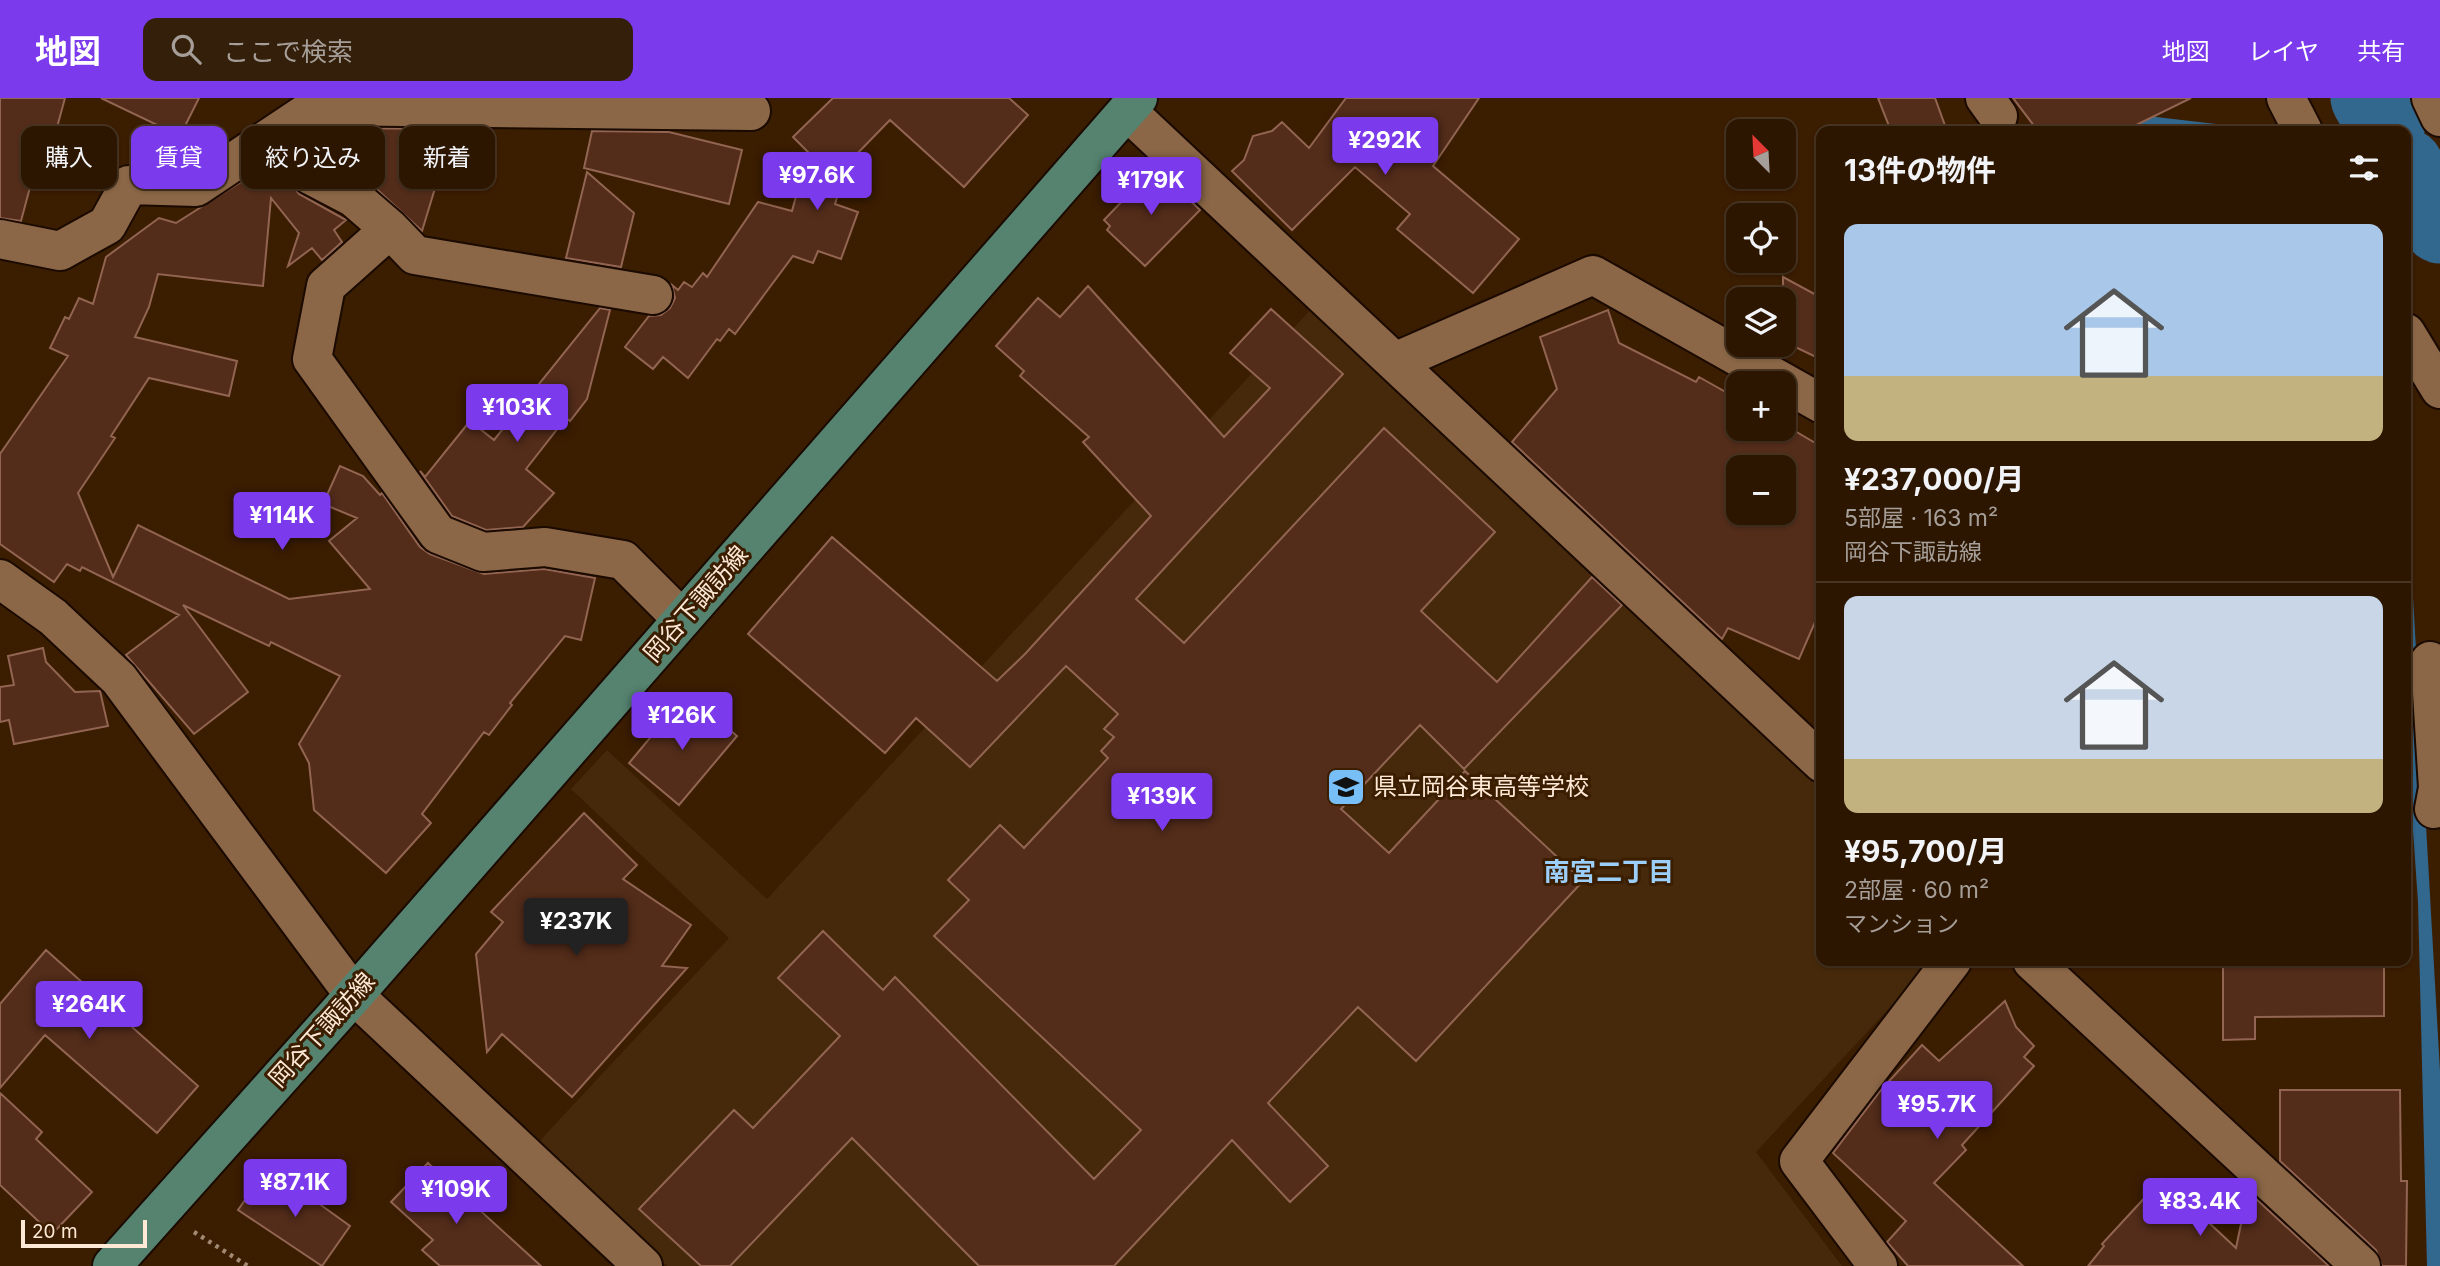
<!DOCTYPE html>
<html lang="ja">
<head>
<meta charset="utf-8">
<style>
  body { margin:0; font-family:Inter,"Noto Sans JP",sans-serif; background:#341f0a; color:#f1f3f6; height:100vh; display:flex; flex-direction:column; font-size:26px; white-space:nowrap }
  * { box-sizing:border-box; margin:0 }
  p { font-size:23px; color:#a69f99 }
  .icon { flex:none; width:38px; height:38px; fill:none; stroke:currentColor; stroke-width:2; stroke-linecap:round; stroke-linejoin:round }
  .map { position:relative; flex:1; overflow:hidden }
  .drawer { position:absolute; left:1816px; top:28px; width:595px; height:840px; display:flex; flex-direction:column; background:#2c1600; border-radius:14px; box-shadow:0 2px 5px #0004,0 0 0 2px #483522 }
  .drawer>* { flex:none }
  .hud { position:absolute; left:21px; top:28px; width:665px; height:63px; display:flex; gap:14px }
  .needle { width:46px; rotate:336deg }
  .buttons { position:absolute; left:1726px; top:21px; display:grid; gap:14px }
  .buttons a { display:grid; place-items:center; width:70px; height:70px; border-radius:14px; background:#2c1600; box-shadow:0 2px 5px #0004,0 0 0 2px #483522; font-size:35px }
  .scale { position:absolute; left:21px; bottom:18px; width:126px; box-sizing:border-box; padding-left:7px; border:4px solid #fee9d7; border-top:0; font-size:19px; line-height:24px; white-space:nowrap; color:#fee9d7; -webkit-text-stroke:5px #3b1d00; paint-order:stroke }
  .price { position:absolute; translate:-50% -60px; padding:0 16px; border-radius:7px; background:#7c3aed; color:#fff; font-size:23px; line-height:46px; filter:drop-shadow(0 2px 4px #0008) }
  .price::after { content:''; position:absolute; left:50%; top:42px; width:21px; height:16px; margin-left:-10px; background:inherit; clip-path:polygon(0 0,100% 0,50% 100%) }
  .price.on { background:#222; color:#fff }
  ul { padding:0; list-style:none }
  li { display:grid; align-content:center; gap:14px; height:371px; padding:0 28px }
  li+li { border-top:2px solid #483522 }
  li span { display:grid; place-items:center; height:217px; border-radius:14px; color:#555 }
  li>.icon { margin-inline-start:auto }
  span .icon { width:126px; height:126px; fill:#fffc; stroke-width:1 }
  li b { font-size:30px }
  h2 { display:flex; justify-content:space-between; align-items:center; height:84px; padding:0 28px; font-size:30px }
  .chip { padding:0 24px; border-radius:14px; background:#2c1600; box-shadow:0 2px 5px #0004,0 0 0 2px #483522; font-size:24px; line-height:63px }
  .chip.on { background:#7c3aed; color:#fff }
  header { display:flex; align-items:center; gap:42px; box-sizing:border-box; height:98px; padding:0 35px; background:#7c3aed; color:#fff }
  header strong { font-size:33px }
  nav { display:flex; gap:38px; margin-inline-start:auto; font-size:24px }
  .search { width:490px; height:63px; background:#341f0a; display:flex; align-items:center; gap:18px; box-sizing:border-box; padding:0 24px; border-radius:14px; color:#a69f99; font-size:26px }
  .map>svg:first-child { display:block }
</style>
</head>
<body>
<header>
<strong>地図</strong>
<div class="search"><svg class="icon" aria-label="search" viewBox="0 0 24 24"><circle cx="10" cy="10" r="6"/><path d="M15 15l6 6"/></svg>ここで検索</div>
<nav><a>地図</a><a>レイヤ</a><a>共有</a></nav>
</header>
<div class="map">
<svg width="2440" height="1168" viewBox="0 0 2440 1168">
  <rect width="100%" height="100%" fill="#3b1d00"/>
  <path fill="#45290a" d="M 1312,210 L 1822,688 L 1822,863 L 1933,863 L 1756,1054 L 1842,1168 L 667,1168 L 532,1051 L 729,840 L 571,691 L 607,652 L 767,801 Z"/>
  <path fill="#32678e" d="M 2406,376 L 2440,973 L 2440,1168 L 2427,1168 L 2418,804 L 2406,632 Z"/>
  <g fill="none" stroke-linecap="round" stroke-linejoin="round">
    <path stroke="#32678e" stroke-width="12" d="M 2114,0 L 2147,24 L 2224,33"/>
    <path stroke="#32678e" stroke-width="75" d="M 2368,0 L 2387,33
      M 2406,68 L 2440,128"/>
  </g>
  <path fill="#532c1a" stroke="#926552" stroke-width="2" fill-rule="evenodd" d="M 0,0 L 65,0 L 53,44 L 43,41 L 21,123 L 0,120 Z
    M 101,0 L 199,0 L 180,38 Z
    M 833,0 L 1009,0 L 1028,17 L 964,89 L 890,22 L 847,66 L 835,106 L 858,114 L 841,161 L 818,153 L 813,165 L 793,158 L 735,236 L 729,231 L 720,243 L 717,241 L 688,280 L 663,259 L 653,271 L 625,249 L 649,218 L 661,217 L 670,210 L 675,200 L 672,187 L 678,192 L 684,184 L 692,189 L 703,175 L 707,179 L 758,104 L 792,113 L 808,54 L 793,39 Z
    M 1346,0 L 1479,0 L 1433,68 L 1519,141 L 1473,195 L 1397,131 L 1410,116 L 1355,69 L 1292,132 L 1232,73 L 1244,62 L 1253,38 L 1272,33 L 1282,24 L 1309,50 Z
    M 1878,0 L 1935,0 L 1947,33 L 1891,33 Z
    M 2013,0 L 2191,0 L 2124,33 L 2038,33 Z
    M 333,30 L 453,31 L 422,133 L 368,83 L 325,60 Z
    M 592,33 L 669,34 L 742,52 L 729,106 L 584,70 Z
    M 274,63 L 299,96 L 346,122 L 334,132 L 342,144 L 322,162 L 312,150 L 288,168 L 299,135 L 271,100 L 263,188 L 158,176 L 149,209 L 135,239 L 237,263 L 229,298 L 149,280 L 111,338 L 115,340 L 78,395 L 113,479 L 138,427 L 289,501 L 370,491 L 329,443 L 357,420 L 323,406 L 340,368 L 363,378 L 380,397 L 382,395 L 420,449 L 430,456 L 484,476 L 544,471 L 595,480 L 581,542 L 565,538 L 510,605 L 512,607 L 489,637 L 484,634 L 422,716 L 431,725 L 386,775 L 314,712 L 309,665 L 299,646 L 340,578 L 271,544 L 269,548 L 183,507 L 248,594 L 194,636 L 126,557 L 179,517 L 82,469 L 80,473 L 67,466 L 54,484 L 0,446 L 0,356 L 68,258 L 50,250 L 65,219 L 69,221 L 79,200 L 93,206 L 106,159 L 159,120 L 176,125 Z
    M 1155,69 L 1200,112 L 1145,168 L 1107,132 L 1110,128 L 1104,122 Z
    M 587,74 L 634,115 L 621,169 L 566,160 Z
    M 1783,179 L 1822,200 L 1822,262 L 1783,243 Z
    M 1088,188 L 1224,339 L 1270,290 L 1230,255 L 1271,211 L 1343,276 L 1136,501 L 1184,545 L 1384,330 L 1495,434 L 1421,513 L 1497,584 L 1592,479 L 1622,507 L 1464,671 L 1420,627 L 1341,711 L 1389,755 L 1465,673 L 1583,783 L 1416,963 L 1358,909 L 1268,1005 L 1328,1068 L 1290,1104 L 1232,1042 L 1114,1168 L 979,1168 L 852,1040 L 730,1168 L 701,1168 L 639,1111 L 734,1012 L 753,1030 L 840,938 L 778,880 L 823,833 L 883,892 L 895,879 L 1094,1081 L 1141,1032 L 934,838 L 969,802 L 948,782 L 1000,727 L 1024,750 L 1108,660 L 1101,653 L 1114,639 L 1104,631 L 1118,616 L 1066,568 L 970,669 L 916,620 L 885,655 L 748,536 L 832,439 L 997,583 L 1025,556 L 1151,418 L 1083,344 L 1089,339 L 1020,278 L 1024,273 L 996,248 L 1038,200 L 1060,219 Z
    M 600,210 L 610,212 L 587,301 L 570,323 L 566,320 L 526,371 L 554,395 L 523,429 L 486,432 L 452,418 L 420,373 L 425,379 L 470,323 L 494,342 Z
    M 1608,212 L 1619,245 L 1696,284 L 1699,279 L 1738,301 L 1738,331 L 1783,331 L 1783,326 L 1822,349 L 1822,508 L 1799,561 L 1728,530 L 1722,541 L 1512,344 L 1557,291 L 1540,239 ZM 1738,369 L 1783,369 L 1783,415 L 1738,415 Z
    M 43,550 L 46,564 L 75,594 L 100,593 L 108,628 L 14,646 L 9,622 L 0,624 L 0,589 L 14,587 L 8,558 Z
    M 679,605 L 701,623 L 709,614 L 737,638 L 679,707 L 629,665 Z
    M 584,715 L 637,767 L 623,781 L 691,827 L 662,868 L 687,870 L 572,999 L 502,936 L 487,954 L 476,856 L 503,824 L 491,814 Z
    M 46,852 L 198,988 L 157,1035 L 45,937 L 0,990 L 0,906 Z
    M 2223,863 L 2384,863 L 2384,918 L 2255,919 L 2255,941 L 2223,942 Z
    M 2005,903 L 2016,929 L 2034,948 L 2024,959 L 2034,968 L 1962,1047 L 1966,1052 L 1934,1085 L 2023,1168 L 1908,1168 L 1887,1144 L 1906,1123 L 1833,1055 L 1881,992 L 1922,947 L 1939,963 Z
    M 2280,992 L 2400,992 L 2401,1083 L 2407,1083 L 2406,1168 L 2382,1168 L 2376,1152 L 2280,1063 Z
    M 0,995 L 42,1034 L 36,1041 L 92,1094 L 52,1136 L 0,1087 Z
    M 428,1065 L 541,1168 L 440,1168 L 422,1152 L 433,1142 L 391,1104 Z
    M 264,1075 L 303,1102 L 307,1097 L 350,1128 L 322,1168 L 238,1112 Z
    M 2162,1081 L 2236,1150 L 2247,1097 L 2254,1099 L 2329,1168 L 2088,1168 L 2104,1148 L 2102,1146 Z"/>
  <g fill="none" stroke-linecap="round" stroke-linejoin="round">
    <defs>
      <path id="minor" d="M 1985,0 L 1998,18
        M 2286,0 L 2303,33
        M 2431,0 L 2440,19
        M 1127,13 L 1822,665
        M 280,33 L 310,77 L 354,100 L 390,131 L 326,188 L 312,261 L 438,436 L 483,454 L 545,449 L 623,462 L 682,521
        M 390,131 L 415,157 L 653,197
        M 0,141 L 60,153 L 107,127 L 129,87 L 196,89 L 317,8 L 751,13
        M 2406,235 L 2440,291
        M 1397,263 L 1593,177 L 1822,306
        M 0,481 L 53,519 L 119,581 L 354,897 L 643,1168
        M 2430,563 L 2438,690 L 2434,711
        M 2032,863 L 2361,1168
        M 1878,1168 L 1799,1063 L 1952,863"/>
      <path id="major" d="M 112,1168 L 354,897 L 1138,0"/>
    </defs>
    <use href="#minor" stroke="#1b0a00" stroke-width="42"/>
    <use href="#major" stroke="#1b0a00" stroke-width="42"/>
    <path stroke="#a28972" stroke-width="4.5" stroke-dasharray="3.5 5" stroke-linecap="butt" d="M 194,1134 L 248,1168"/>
    <use href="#minor" stroke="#8b6747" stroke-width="38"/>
    <use href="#major" stroke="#55836f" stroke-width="38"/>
  </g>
  <defs>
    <symbol id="school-square" viewBox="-11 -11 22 22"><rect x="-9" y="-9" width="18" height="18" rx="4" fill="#78bff7" stroke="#3b1d00"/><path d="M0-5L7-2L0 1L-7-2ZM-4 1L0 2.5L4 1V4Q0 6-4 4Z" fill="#111"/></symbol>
  </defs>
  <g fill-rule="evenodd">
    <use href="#school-square" x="1324" y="667" width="44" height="44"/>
  </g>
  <g text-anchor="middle" stroke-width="6" stroke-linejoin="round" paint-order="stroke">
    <g font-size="24" fill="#fee9d7" stroke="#3b1d00">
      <text transform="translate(696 506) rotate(-49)" y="8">岡谷下諏訪線</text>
      <text transform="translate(322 932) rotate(-48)" y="8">岡谷下諏訪線</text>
    </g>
    <g font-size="24" fill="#fee9d7" stroke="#3b1d00" text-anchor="start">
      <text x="1373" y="697">県立岡谷東高等学校</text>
    </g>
    <g font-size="26" font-weight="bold" fill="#9bcff9" stroke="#3b1d00">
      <text x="1609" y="783">南宮二丁目</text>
    </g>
  </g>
</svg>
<div class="buttons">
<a><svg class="needle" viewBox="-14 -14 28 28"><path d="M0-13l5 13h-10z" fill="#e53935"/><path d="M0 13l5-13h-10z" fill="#a69f99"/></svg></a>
<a><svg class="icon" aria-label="locate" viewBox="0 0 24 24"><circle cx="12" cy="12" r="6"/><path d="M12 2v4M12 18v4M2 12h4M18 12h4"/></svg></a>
<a><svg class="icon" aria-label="layers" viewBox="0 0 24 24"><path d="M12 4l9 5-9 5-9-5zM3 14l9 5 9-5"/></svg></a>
<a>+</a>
<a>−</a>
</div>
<div class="scale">20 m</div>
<b class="price" style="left:1385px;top:79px">¥292K</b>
<b class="price" style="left:817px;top:114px">¥97.6K</b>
<b class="price" style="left:1151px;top:119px">¥179K</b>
<b class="price" style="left:517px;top:346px">¥103K</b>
<b class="price" style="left:282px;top:454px">¥114K</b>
<b class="price" style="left:682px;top:654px">¥126K</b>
<b class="price" style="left:1162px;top:735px">¥139K</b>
<b class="price on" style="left:576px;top:860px">¥237K</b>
<b class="price" style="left:89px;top:943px">¥264K</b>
<b class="price" style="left:1937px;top:1043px">¥95.7K</b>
<b class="price" style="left:295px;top:1121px">¥87.1K</b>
<b class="price" style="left:456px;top:1128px">¥109K</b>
<b class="price" style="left:2200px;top:1140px">¥83.4K</b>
<div class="hud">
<a class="chip">購入</a>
<a class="chip on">賃貸</a>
<a class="chip">絞り込み</a>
<a class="chip">新着</a>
</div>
<section class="drawer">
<h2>13件の物件<svg class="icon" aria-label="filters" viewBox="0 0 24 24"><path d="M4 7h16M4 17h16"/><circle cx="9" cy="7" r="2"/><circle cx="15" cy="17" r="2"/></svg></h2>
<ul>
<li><span style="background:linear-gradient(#a9c7e8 70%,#c2b280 0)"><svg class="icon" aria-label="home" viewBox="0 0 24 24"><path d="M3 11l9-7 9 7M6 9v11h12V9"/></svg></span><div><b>¥237,000/月</b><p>5部屋 · 163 m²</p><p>岡谷下諏訪線</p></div></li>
<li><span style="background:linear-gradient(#c9d6e8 75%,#c2b280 0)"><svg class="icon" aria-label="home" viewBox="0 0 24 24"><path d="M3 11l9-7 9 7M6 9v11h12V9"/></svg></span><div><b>¥95,700/月</b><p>2部屋 · 60 m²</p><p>マンション</p></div></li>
</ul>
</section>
</div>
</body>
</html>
